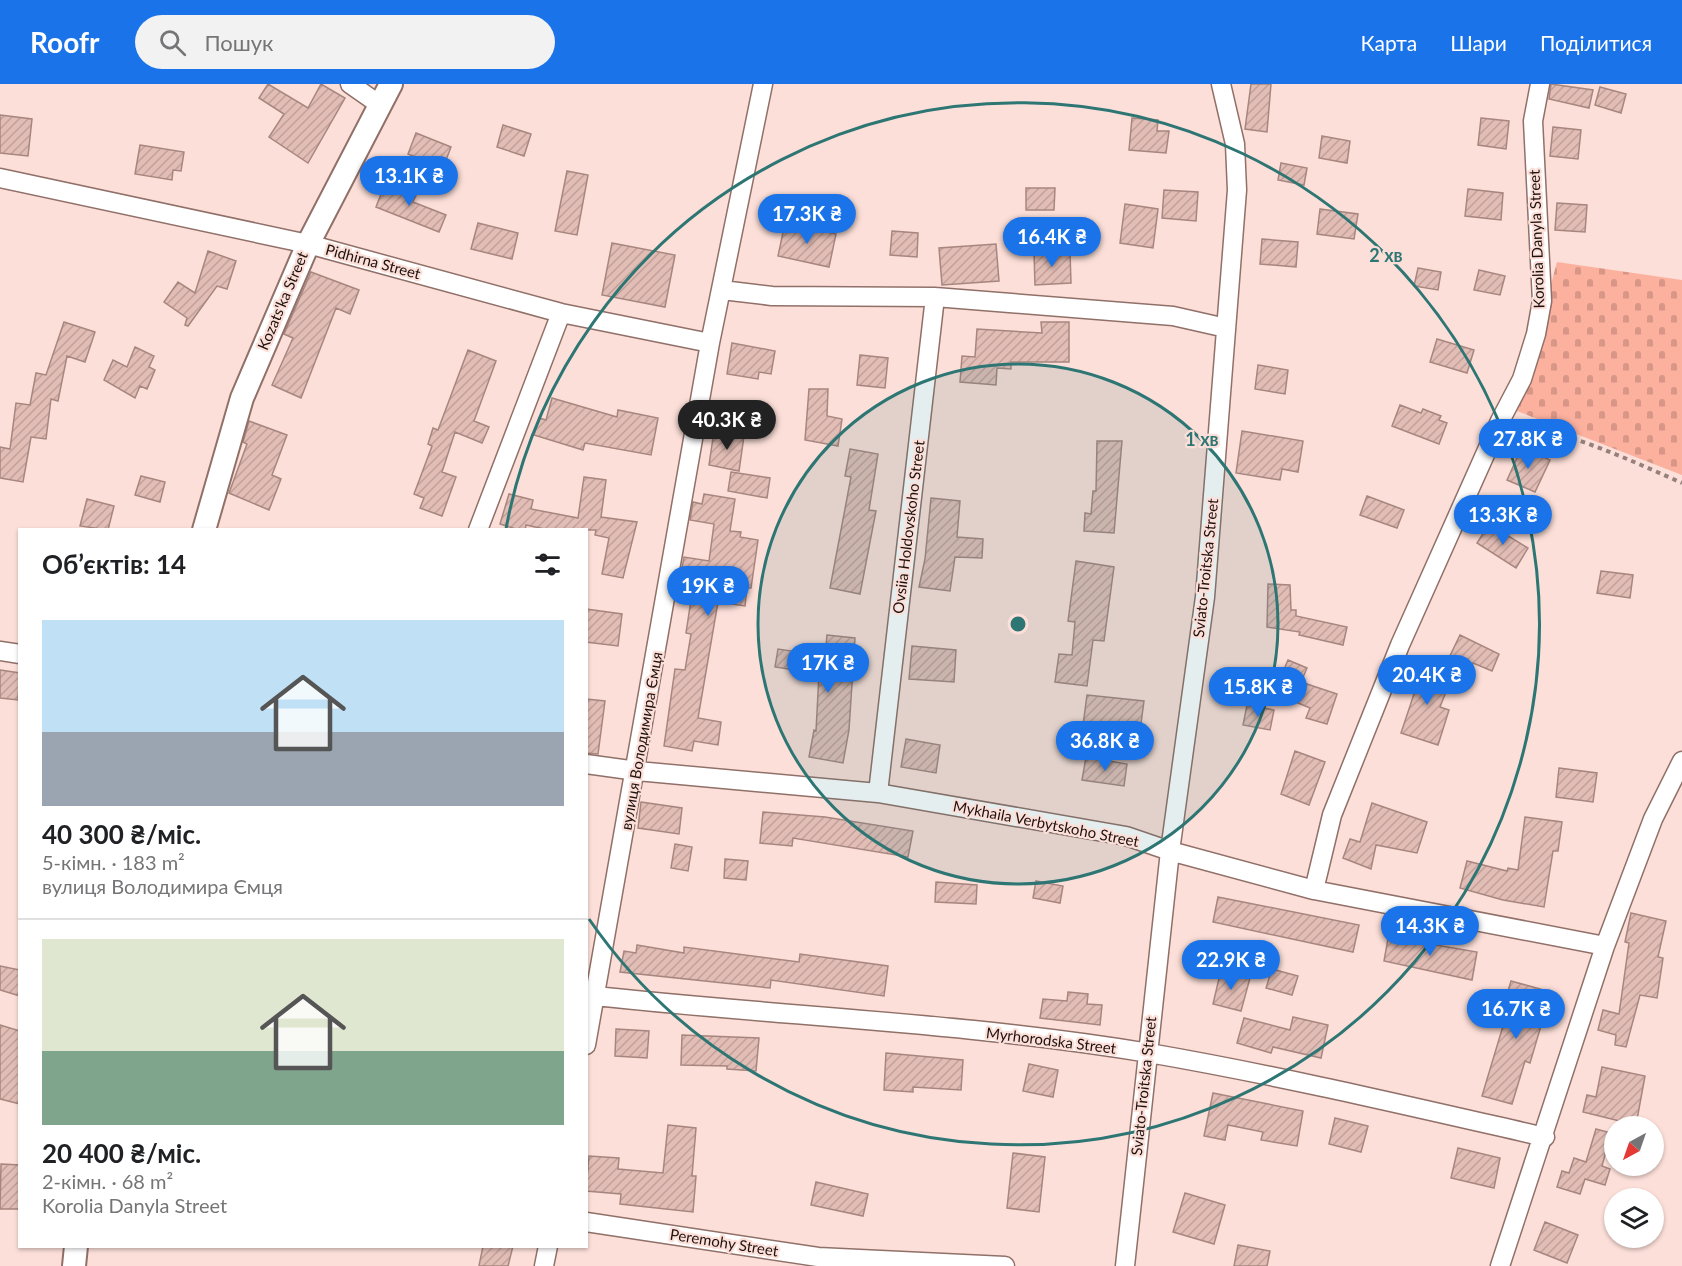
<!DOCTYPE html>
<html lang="uk">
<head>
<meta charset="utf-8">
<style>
  body { margin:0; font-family:Lato,sans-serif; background:#f2f2f2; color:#202124; height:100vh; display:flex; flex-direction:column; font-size:22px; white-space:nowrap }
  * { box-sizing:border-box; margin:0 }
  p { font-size:20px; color:#757577 }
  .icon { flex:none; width:33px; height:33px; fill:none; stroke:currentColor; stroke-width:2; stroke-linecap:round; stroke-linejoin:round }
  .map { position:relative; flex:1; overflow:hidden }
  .details { position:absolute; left:18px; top:444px; width:570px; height:720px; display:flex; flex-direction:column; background:#fff; border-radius:0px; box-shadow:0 2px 4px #0004 }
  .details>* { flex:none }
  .needle { width:39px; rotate:220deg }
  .fabs { position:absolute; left:1604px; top:1032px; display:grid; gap:12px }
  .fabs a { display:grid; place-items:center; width:60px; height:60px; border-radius:50%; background:#fff; box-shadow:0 2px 4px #0004; font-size:30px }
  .price { position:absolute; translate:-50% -51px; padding:0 14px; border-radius:21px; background:#1a73e8; color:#fff; font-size:20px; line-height:39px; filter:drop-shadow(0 2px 3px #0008) }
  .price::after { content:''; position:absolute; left:50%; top:36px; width:18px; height:14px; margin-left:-9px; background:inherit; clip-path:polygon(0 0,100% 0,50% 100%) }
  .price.active { background:#222; color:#fff }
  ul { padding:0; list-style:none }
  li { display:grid; align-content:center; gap:12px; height:318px; padding:0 24px }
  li+li { border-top:2px solid #e0e0e0 }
  li span { display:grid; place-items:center; height:186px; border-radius:0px; color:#555 }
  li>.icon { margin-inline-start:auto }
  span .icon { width:108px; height:108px; fill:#fffc; stroke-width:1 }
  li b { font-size:26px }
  h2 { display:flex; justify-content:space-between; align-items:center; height:72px; padding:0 24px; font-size:26px }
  header { display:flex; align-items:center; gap:36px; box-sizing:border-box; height:84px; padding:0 30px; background:#1a73e8; color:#fff }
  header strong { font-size:28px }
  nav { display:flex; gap:33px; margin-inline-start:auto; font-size:21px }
  .search { width:420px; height:54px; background:#f2f2f2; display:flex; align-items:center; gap:15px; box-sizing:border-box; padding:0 21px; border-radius:33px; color:#757577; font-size:22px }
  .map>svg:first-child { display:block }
</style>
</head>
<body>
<header>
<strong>Roofr</strong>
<div class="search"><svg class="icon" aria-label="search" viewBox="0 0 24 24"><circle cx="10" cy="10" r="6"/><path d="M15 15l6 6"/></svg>Пошук</div>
<nav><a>Карта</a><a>Шари</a><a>Поділитися</a></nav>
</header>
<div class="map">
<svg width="1682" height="1182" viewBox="0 0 1682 1182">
  <defs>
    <pattern id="cemetery-stones" width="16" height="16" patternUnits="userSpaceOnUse" patternTransform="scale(1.5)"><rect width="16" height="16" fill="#fcb09e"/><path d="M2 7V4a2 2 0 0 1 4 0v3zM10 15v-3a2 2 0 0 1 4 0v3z" fill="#d89687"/></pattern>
    <pattern id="building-hatch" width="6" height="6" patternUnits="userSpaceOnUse" patternTransform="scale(1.5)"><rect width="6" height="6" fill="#e1bdb5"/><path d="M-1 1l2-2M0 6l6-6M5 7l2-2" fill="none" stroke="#c1a19a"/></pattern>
  </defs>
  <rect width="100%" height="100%" fill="#fcdfd8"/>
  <path fill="url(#cemetery-stones)" d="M 1557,178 L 1682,196 L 1682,391 L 1517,327 Z"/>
  <path fill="url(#building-hatch)" stroke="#a7867f" stroke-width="1.5" d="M 268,0 L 308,24 L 321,0 L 345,14 L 308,79 L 269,53 L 284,30 L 259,14 Z
    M 1251,0 L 1271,0 L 1267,48 L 1245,45 Z
    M 1551,0 L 1593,6 L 1589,24 L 1549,15 Z
    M 1600,3 L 1626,10 L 1621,29 L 1595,21 Z
    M 0,31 L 32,35 L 28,72 L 0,69 Z
    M 1132,34 L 1158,36 L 1157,47 L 1169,47 L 1166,69 L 1129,66 Z
    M 1481,34 L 1509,37 L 1506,65 L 1478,61 Z
    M 503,41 L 531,50 L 524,72 L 497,63 Z
    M 1553,43 L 1581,46 L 1578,75 L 1550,72 Z
    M 416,49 L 451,63 L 443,84 L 408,70 Z
    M 1322,52 L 1350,57 L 1347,79 L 1319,74 Z
    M 140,61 L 184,68 L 181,87 L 173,86 L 172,96 L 135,90 Z
    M 1281,79 L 1307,84 L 1304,101 L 1278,96 Z
    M 567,87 L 588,91 L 577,151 L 555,147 Z
    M 386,97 L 417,109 L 413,118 L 446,131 L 439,148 L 376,123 Z
    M 1026,104 L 1055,104 L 1054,126 L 1026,126 Z
    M 1468,105 L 1503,109 L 1501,136 L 1465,132 Z
    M 1164,106 L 1198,108 L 1196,137 L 1162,134 Z
    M 1557,119 L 1587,121 L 1585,148 L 1555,146 Z
    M 1125,120 L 1158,125 L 1153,164 L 1120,159 Z
    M 1320,125 L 1358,130 L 1354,155 L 1317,150 Z
    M 478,139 L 518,149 L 512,175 L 471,165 Z
    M 785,139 L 836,150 L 829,183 L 778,172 Z
    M 892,147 L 918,149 L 917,173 L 890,171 Z
    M 1262,155 L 1298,158 L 1296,183 L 1260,180 Z
    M 612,159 L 675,171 L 665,223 L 602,211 Z
    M 996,160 L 999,197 L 942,201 L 939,164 Z
    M 208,167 L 236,177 L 227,205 L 217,202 L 188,242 L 185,241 L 187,234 L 164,218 L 178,198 L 195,209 Z
    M 1070,168 L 1071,199 L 1035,201 L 1034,169 Z
    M 1418,184 L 1441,188 L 1438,206 L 1414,202 Z
    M 1479,186 L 1505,192 L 1500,211 L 1474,206 Z
    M 311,188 L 359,206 L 350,230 L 336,224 L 301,314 L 272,301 L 293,254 L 284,250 Z
    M 64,238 L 95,248 L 85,278 L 67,272 L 58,317 L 51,315 L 46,355 L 31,353 L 23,398 L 0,394 L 0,363 L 10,365 L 16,319 L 30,321 L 36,289 L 46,291 Z
    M 1041,238 L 1069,238 L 1069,278 L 1011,278 L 1011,285 L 997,284 L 996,301 L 960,298 L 962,272 L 975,273 L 977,245 L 1042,249 Z
    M 1437,255 L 1474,266 L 1467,289 L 1430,278 Z
    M 732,259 L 775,267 L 771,290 L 759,288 L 758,295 L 727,290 Z
    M 135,263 L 154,272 L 149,283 L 155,286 L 147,305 L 140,302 L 135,314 L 104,296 L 113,276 L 127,283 Z
    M 468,266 L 496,277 L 474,337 L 489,343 L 482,359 L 455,348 L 442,388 L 456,393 L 442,432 L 420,424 L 424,414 L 414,410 L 432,362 L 428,360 L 433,344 L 438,346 Z
    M 860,271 L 888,274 L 885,304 L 857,301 Z
    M 1258,281 L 1288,286 L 1285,310 L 1255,305 Z
    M 809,305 L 828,305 L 827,332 L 842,335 L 838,362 L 805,356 Z
    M 552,314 L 617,333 L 618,326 L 658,334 L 651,371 L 585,359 L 583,366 L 534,351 L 539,334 L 546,336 Z
    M 1400,321 L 1421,329 L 1423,325 L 1441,332 L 1439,336 L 1447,339 L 1439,360 L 1392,342 Z
    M 249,337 L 287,351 L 272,391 L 281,395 L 269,426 L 229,409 L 247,360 L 243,358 Z
    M 714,347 L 744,352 L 739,387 L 709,381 Z
    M 1242,347 L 1303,357 L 1298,388 L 1282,385 L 1280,396 L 1236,389 Z
    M 1097,357 L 1122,357 L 1114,449 L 1084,447 L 1085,429 L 1091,430 L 1093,407 L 1096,407 Z
    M 1522,363 L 1550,376 L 1535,408 L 1507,396 Z
    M 850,365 L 878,370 L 869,426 L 876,427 L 860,510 L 830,504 L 851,393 L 845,392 Z
    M 731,388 L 770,394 L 767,414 L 728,407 Z
    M 141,392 L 165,398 L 160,418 L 135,411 Z
    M 584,393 L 606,396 L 601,433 L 637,438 L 623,494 L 602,490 L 609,454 L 595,451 L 596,446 L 549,446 L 526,441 L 525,446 L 519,446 L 500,440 L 509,410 L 533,416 L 531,425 L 578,434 Z
    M 704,410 L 735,415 L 730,447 L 741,448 L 740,453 L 758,456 L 751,504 L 747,504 L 745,522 L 718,518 L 698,634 L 721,638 L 718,661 L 694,657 L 692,667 L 664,662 L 675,585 L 685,586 L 691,550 L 686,549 L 694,496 L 680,494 L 684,473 L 709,477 L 714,440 L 690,436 L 693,418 L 702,420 Z
    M 1367,412 L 1404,426 L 1397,444 L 1360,431 Z
    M 931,414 L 960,417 L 957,453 L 983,455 L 982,474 L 955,473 L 950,507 L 919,503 L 925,475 Z
    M 87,415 L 114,422 L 108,446 L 80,442 Z
    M 1489,440 L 1528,464 L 1516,484 L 1477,459 Z
    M 1076,477 L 1114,483 L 1104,557 L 1093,556 L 1087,602 L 1055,598 L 1059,570 L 1072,571 L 1075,538 L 1068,537 Z
    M 1601,487 L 1633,491 L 1630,514 L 1597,509 Z
    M 1268,500 L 1290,501 L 1291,526 L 1296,526 L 1296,532 L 1347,543 L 1343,561 L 1299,551 L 1300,548 L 1267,543 Z
    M 586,525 L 622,530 L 618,562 L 586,558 Z
    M 827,551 L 855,554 L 849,646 L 843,679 L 809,673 L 814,646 L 816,647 L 819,590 L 775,583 L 778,565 L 825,572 Z
    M 1460,551 L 1499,570 L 1492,587 L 1473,579 L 1470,586 L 1448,576 Z
    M 912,562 L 956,566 L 954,598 L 909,595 Z
    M 1288,576 L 1307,584 L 1301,598 L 1337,610 L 1327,640 L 1306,634 L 1310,624 L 1274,609 Z
    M 1415,580 L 1451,595 L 1440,623 L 1449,626 L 1438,661 L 1401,649 L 1416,604 L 1407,600 Z
    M 0,586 L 20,589 L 18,616 L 0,614 Z
    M 1087,611 L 1144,617 L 1140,647 L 1083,641 Z
    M 586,615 L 605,617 L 598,670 L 586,669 Z
    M 1247,621 L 1274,626 L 1270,646 L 1243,641 Z
    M 906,655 L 940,661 L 936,689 L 901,683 Z
    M 1295,667 L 1325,678 L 1309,721 L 1281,710 Z
    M 1086,673 L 1127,680 L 1124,702 L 1082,696 Z
    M 1559,684 L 1597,689 L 1593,718 L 1556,713 Z
    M 641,718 L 682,724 L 679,750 L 638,744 Z
    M 1372,719 L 1427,738 L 1417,769 L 1376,761 L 1371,785 L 1343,774 L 1350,755 L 1360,758 Z
    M 763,728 L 825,733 L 913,747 L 908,773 L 793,754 L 792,762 L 760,759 Z
    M 1525,733 L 1562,738 L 1558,767 L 1553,767 L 1544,823 L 1503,816 L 1460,804 L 1467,777 L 1507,787 L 1508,784 L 1518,786 Z
    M 675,760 L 692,763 L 688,787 L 671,784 Z
    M 725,775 L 748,777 L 746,796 L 724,794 Z
    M 1036,797 L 1063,802 L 1060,819 L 1033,814 Z
    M 936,798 L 977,801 L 976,820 L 935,818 Z
    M 1218,813 L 1359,841 L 1353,868 L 1213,838 Z
    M 1631,829 L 1666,837 L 1658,873 L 1663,874 L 1657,914 L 1640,911 L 1626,963 L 1615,961 L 1616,951 L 1598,946 L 1603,926 L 1619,930 L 1629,859 L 1625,858 Z
    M 1389,849 L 1419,854 L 1419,858 L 1477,868 L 1472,896 L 1384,877 Z
    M 637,861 L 684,869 L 684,863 L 799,878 L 800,870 L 888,882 L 884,912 L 771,896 L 770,904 L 620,888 L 624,867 L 636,869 Z
    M 0,882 L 20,886 L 20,912 L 0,906 Z
    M 1272,885 L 1298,892 L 1292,911 L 1266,904 Z
    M 1221,886 L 1250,894 L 1241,927 L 1213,920 Z
    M 1511,897 L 1551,908 L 1530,979 L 1525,977 L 1512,1020 L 1482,1012 L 1509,922 L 1504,921 Z
    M 1068,908 L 1088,910 L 1087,920 L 1102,921 L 1100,941 L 1040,934 L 1043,915 L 1067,917 Z
    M 1293,933 L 1328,941 L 1321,974 L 1273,963 L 1271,969 L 1237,959 L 1244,934 L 1290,946 Z
    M 0,941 L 20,947 L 20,1020 L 0,1015 Z
    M 616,945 L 649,947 L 647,974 L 615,972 Z
    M 682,951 L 759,954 L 756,987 L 727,985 L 727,982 L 681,981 Z
    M 886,969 L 963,976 L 961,1006 L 913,1003 L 913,1008 L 884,1006 Z
    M 1029,980 L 1058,986 L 1053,1013 L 1023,1007 Z
    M 1602,983 L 1645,992 L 1636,1041 L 1583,1028 L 1587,1011 L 1596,1013 Z
    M 1213,1009 L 1303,1027 L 1297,1062 L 1261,1056 L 1263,1048 L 1228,1041 L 1225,1056 L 1204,1052 Z
    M 1335,1034 L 1368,1042 L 1361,1068 L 1329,1060 Z
    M 668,1041 L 696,1044 L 692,1092 L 696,1092 L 693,1128 L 620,1120 L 621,1110 L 586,1107 L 589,1072 L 619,1074 L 618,1085 L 663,1089 Z
    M 1596,1045 L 1611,1049 L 1602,1082 L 1610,1085 L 1605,1101 L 1585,1095 L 1580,1110 L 1557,1103 L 1562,1087 L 1569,1089 L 1574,1074 L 1586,1078 Z
    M 1458,1064 L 1500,1074 L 1494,1104 L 1451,1094 Z
    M 1013,1069 L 1045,1073 L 1039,1128 L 1007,1124 Z
    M 1,1080 L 20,1081 L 20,1125 L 0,1125 Z
    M 816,1098 L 868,1110 L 863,1132 L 811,1121 Z
    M 1185,1109 L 1225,1121 L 1214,1160 L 1173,1148 Z
    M 1545,1138 L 1578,1151 L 1567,1179 L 1534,1166 Z
    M 1238,1161 L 1270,1167 L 1267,1182 L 1234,1182 Z
    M 483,1162 L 513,1162 L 508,1182 L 479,1182 Z"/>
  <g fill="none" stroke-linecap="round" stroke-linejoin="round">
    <defs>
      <path id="minor" d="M 350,0 L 380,21
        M 0,94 L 308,160 L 561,229 L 710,259
        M 722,206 L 772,212 L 935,213 L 1173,232 L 1226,244
        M 478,446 L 561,229
        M 0,567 L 20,570
        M 586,680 L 637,687 L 878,709 L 1126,752 L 1170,767 L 1314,806 L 1605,862
        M 878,709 L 935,213
        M 1314,806 L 1332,731 L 1400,561 L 1500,337 L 1522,295 L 1536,250 L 1542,217 L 1533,37 L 1540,0
        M 586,911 C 774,932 963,938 1149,969 C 1282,992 1413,1023 1545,1053
        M 586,961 L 710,259 L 763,0
        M 586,1138 L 818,1173 L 1005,1182
        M 544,1182 L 548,1162
        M 1125,1182 L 1170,767 L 1205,513 L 1237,106 L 1235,60 L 1221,0
        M 1500,1182 L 1605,862 L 1653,735 L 1682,677"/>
      <path id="tertiary" d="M 204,446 L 242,314 L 308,160 L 391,0
        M 74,1182 L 76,1162"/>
    </defs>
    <use href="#minor" stroke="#907068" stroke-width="21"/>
    <use href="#tertiary" stroke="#907068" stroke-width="26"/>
    <path stroke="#95807b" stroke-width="4" stroke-dasharray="4.5 4.5" stroke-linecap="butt" d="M 1520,341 C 1576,351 1630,376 1682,399"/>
    <use href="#minor" stroke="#fff" stroke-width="18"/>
    <use href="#tertiary" stroke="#fff" stroke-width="22"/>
  </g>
  <circle cx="1018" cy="540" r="260" fill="#2d7674" fill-opacity=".12"/>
  <g fill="none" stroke="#2d7674" stroke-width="3">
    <circle cx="1018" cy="540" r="260"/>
    <path d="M506 445A521 521 0 1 1 589 835"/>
  </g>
  <g text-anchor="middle" stroke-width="4.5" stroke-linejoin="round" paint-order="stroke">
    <g font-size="15" fill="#1e120f" stroke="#fcdfd8">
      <text transform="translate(1537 155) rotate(-92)" y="5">Korolia Danyla Street</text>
      <text transform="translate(373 178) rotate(15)" y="5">Pidhirna Street</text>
      <text transform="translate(283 217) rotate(-67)" y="5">Kozats'ka Street</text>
      <text transform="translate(909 443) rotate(-83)" y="5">Ovsiia Holdovskoho Street</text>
      <text transform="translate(1206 484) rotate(-84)" y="5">Sviato-Troitska Street</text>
      <text transform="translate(642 657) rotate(-80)" y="5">вулиця Володимира Ємця</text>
      <text transform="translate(1046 740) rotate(11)" y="5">Mykhaila Verbytskoho Street</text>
      <text transform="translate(1051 957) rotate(7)" y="5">Myrhorodska Street</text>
      <text transform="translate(1144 1002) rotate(-84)" y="5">Sviato-Troitska Street</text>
      <text transform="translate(724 1159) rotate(9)" y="5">Peremohy Street</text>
    </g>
  </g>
  <circle cx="1018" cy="540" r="9" fill="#2d7674" stroke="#fcdfd8" stroke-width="3"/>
  <g font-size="18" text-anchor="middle" font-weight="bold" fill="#2d7674" stroke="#fcdfd8" stroke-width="4.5" stroke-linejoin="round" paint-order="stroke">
    <text x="1386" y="178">2 хв</text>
    <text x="1202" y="362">1 хв</text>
  </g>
</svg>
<div class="fabs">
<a><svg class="needle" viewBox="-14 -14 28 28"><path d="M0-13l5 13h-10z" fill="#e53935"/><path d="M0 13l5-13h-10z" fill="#757577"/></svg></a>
<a><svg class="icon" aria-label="layers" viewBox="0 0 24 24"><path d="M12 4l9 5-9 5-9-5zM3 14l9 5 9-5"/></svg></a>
</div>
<b class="price" style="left:409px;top:123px">13.1K ₴</b>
<b class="price" style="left:807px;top:161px">17.3K ₴</b>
<b class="price" style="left:1052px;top:184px">16.4K ₴</b>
<b class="price active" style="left:727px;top:367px">40.3K ₴</b>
<b class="price" style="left:1528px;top:386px">27.8K ₴</b>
<b class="price" style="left:1503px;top:462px">13.3K ₴</b>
<b class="price" style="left:708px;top:533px">19K ₴</b>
<b class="price" style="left:828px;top:610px">17K ₴</b>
<b class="price" style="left:1427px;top:622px">20.4K ₴</b>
<b class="price" style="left:1258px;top:634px">15.8K ₴</b>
<b class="price" style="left:1105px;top:688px">36.8K ₴</b>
<b class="price" style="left:1430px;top:873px">14.3K ₴</b>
<b class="price" style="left:1231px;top:907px">22.9K ₴</b>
<b class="price" style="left:1516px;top:956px">16.7K ₴</b>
<section class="details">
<h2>Об’єктів: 14<svg class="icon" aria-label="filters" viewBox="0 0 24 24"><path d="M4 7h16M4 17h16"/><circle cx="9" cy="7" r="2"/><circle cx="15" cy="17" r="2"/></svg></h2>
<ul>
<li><span style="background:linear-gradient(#bfe0f5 60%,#9aa5b1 0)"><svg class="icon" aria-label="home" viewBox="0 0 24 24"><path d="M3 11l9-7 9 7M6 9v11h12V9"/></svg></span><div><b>40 300 ₴/міс.</b><p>5-кімн. · 183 m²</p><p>вулиця Володимира Ємця</p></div></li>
<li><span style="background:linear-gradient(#dfe7d0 60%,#7fa58c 0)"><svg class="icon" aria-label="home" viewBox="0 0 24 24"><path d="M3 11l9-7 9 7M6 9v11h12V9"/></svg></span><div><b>20 400 ₴/міс.</b><p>2-кімн. · 68 m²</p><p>Korolia Danyla Street</p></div></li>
</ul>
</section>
</div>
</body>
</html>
